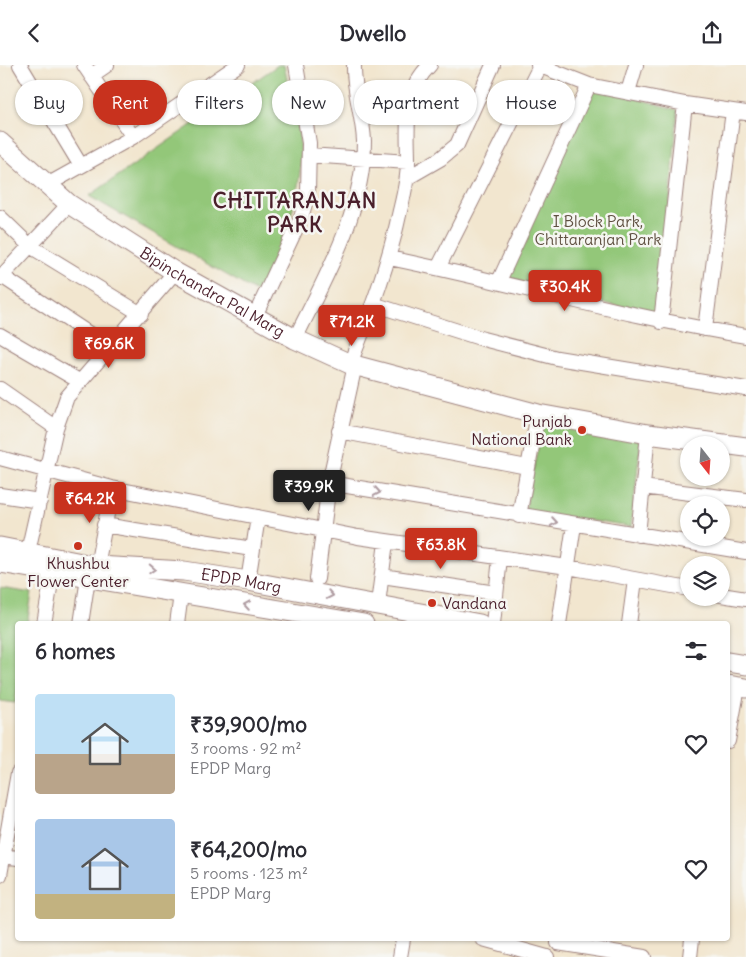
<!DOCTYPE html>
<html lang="en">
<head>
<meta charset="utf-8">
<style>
  body { margin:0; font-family:Delius,sans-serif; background:#f7f7f7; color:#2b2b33; height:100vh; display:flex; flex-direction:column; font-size:19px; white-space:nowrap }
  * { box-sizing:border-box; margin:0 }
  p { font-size:16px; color:#7c7c81 }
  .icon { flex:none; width:28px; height:28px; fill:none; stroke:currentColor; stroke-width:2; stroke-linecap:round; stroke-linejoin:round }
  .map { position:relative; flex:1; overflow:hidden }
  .details { position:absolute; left:15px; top:556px; width:715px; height:320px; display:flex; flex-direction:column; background:#fff; border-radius:5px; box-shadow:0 1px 4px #0004 }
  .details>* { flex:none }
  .guide { position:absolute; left:15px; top:15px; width:716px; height:45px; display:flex; gap:10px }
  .needle { width:32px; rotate:163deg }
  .controls { position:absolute; left:680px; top:371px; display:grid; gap:10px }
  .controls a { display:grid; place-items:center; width:50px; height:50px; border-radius:50%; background:#fff; box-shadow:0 1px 4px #0004; font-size:25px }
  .price { position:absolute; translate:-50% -42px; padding:0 11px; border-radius:5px; background:#c8321e; color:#fff; font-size:16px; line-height:32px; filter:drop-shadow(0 1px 2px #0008) }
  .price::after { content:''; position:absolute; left:50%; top:30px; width:15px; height:11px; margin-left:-8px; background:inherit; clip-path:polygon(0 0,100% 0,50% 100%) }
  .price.on { background:#222; color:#fff }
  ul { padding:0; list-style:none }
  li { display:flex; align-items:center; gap:15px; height:125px; padding:0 20px }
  li span { display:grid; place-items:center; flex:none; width:140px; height:100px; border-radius:5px; color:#555 }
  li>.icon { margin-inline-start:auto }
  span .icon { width:60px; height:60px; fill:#fffc; stroke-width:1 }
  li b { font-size:21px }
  h2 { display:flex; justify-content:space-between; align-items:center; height:60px; padding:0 20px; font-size:21px }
  .chip { padding:0 18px; border-radius:22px; background:#fff; box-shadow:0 1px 4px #0004; font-size:18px; line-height:45px }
  .chip.on { background:#c8321e; color:#fff }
  header { display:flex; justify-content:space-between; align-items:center; height:65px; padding:0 20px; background:#fff; font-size:22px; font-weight:800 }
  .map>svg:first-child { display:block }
</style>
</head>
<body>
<header><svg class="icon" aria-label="back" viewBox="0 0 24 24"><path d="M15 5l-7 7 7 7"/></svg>Dwello<svg class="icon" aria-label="share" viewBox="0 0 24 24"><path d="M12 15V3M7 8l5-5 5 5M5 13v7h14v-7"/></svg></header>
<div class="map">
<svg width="746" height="892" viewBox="0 0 746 892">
  <rect width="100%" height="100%" fill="#f6f6f2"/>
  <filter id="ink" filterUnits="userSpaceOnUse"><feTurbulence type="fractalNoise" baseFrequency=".02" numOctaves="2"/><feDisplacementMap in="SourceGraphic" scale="10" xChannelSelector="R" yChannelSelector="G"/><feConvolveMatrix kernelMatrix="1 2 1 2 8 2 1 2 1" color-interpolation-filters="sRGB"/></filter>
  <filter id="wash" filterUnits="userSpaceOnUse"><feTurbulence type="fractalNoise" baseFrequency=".0096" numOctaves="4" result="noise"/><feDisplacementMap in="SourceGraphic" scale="20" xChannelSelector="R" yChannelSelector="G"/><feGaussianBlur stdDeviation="1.12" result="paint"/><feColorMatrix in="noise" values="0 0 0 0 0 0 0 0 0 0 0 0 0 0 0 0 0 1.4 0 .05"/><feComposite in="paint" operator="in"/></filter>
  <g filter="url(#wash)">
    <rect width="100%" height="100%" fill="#f2e6cf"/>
    <path fill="#93c779" stroke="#6e7352" d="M 278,0 L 284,0 C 289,25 301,66 301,90 C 300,140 280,184 258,228 L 89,131 Z
      M 589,20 L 678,45 L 660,250 L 499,216 Z
      M 543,357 L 641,375 L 631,462 L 525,446 Z
      M 0,523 L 32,528 L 27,559 L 18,559 L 18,619 L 15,638 L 0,636 Z"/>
  </g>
  <g filter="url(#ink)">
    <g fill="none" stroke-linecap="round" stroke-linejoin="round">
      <defs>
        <path id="street" d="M 20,0 L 81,101
          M 84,0 L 133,72
          M 538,0 L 589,20 L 685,39 L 746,48
          M 91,11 L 107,0
          M 628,27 L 636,0
          M 309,90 L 408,97
          M 407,113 L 440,94 L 457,80 L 493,0
          M 47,120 L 133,72 L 238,0
          M 0,152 L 30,181 L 141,249
          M 389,193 C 508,217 626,252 746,271
          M 438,203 L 540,1
          M 0,210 L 109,282
          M 0,213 L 69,139
          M 499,216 L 589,20
          M 373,239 L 483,274 L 557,293 L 746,324
          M 254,253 L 301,153 L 308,128 L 309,78 L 296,0
          M 661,257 L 685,39
          M 705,264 L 733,46
          M 0,270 L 79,316
          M 295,274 C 325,213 364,146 364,76 C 363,51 353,25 354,0
          M 350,299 C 369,250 388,202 399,150 C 403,133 408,115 408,97 C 408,62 402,27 430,0
          M 0,324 L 56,363
          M 339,366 L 527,402
          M 0,393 L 112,423 L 358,472 L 568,502 L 689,524
          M 329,418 L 746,487
          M 642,422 L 746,435
          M 0,430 L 40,436
          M 519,451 L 538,349
          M 104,460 L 252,484
          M 638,470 L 648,369
          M 26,495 L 56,363 L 67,332 L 175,207
          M 97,501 L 112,423
          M 382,511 L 496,528
          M 317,514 L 329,418 L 355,300
          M 248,516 L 258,452
          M 721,530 L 746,534
          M 378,539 L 386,477
          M 44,559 L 54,499
          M 81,559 L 88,513
          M 177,559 L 181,529
          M 493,559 L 500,493
          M 559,559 L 574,460
          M 629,559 L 635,515
          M 728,676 L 738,622
          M 3,791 L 18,793
          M 0,810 L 18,708
          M 483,874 L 547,892
          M 558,878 L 644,892
          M 400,892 L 403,874
          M 690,892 L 692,874"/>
        <g id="secondary">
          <path id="s1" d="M 0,77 L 69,139 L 175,207 L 295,274 L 350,299 L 538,349 L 648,369 L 746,382"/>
          <path id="s2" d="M 0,482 L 97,501 L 184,506 L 248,516 L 480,559"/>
          <path d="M 0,498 L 364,559"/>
          <path d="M 728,597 L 746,600"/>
          <path d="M 728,620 L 746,623"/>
        </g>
      </defs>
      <use href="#street" stroke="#9e827d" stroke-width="16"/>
      <use href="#secondary" stroke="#9e827d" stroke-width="21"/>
      <use href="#street" stroke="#fff" stroke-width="14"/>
      <use href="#secondary" stroke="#fff" stroke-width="19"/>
    </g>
    <defs><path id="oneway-chevron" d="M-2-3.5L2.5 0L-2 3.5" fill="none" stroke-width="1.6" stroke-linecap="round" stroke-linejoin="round" transform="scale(1.25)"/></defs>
    <g stroke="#ae9aa0">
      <use href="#oneway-chevron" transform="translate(377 427) rotate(10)"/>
      <use href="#oneway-chevron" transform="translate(554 457) rotate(9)"/>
      <use href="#oneway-chevron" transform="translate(152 504) rotate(3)"/>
      <use href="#oneway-chevron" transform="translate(330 530) rotate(10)"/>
      <use href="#oneway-chevron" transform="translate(247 540) rotate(-171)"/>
    </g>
  </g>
  <g fill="#c8321e" stroke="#f6f6f2" stroke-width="2">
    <circle cx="582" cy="365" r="5"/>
    <circle cx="78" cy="481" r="5"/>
    <circle cx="432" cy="538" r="5"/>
  </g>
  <g text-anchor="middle" stroke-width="5" stroke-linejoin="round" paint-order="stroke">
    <g font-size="16" fill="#605142" stroke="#f6f6f2">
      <text x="598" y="162">I Block Park,<tspan x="598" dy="18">Chittaranjan Park</tspan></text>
    </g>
    <g font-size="16" fill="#4a1f2b" stroke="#f6f6f2">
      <text dy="6" stroke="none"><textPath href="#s1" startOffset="261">Bipinchandra Pal Marg</textPath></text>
      <text dy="6" stroke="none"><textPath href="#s2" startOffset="244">EPDP Marg</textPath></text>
    </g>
    <g font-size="16" fill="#4a1f2b" stroke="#f6f6f2" text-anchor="end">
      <text x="572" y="362">Punjab<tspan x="572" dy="18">National Bank</tspan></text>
      <text x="78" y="504" text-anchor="middle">Khushbu<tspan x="78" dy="18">Flower Center</tspan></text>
      <text x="442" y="544" text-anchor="start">Vandana</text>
    </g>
    <g font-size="21" font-weight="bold" letter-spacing="1" fill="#4a1f2b" stroke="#f6f6f2">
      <text x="295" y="143">CHITTARANJAN<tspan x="295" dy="24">PARK</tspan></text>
    </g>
  </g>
</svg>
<div class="controls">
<a><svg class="needle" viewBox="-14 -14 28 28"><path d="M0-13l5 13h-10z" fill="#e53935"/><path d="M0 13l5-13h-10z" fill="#7c7c81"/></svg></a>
<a><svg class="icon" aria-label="locate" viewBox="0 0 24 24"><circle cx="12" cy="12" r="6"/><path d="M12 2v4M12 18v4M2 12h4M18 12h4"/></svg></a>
<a><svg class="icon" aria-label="layers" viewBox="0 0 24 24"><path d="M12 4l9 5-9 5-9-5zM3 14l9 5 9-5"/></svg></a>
</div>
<b class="price" style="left:565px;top:247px">₹30.4K</b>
<b class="price" style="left:352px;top:282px">₹71.2K</b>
<b class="price" style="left:109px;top:304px">₹69.6K</b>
<b class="price on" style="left:309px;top:447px">₹39.9K</b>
<b class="price" style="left:90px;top:459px">₹64.2K</b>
<b class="price" style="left:441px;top:505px">₹63.8K</b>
<div class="guide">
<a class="chip">Buy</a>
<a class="chip on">Rent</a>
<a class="chip">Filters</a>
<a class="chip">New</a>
<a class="chip">Apartment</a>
<a class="chip">House</a>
</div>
<section class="details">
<h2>6 homes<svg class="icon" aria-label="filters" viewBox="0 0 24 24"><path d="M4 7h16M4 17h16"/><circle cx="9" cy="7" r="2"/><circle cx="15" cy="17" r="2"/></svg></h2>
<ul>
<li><span style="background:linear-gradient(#bfe0f5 60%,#b9a48a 0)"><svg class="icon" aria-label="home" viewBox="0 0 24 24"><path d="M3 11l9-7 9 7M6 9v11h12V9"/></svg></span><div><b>₹39,900/mo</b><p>3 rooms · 92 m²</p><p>EPDP Marg</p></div><svg class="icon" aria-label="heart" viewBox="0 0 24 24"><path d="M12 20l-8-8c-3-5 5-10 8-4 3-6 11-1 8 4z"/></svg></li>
<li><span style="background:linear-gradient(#a9c7e8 75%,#c2b280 0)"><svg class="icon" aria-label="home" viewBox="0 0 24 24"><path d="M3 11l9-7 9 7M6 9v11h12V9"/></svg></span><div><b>₹64,200/mo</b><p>5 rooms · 123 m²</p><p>EPDP Marg</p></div><svg class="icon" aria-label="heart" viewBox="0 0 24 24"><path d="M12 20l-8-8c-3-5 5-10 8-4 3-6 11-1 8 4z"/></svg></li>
</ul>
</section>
</div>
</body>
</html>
